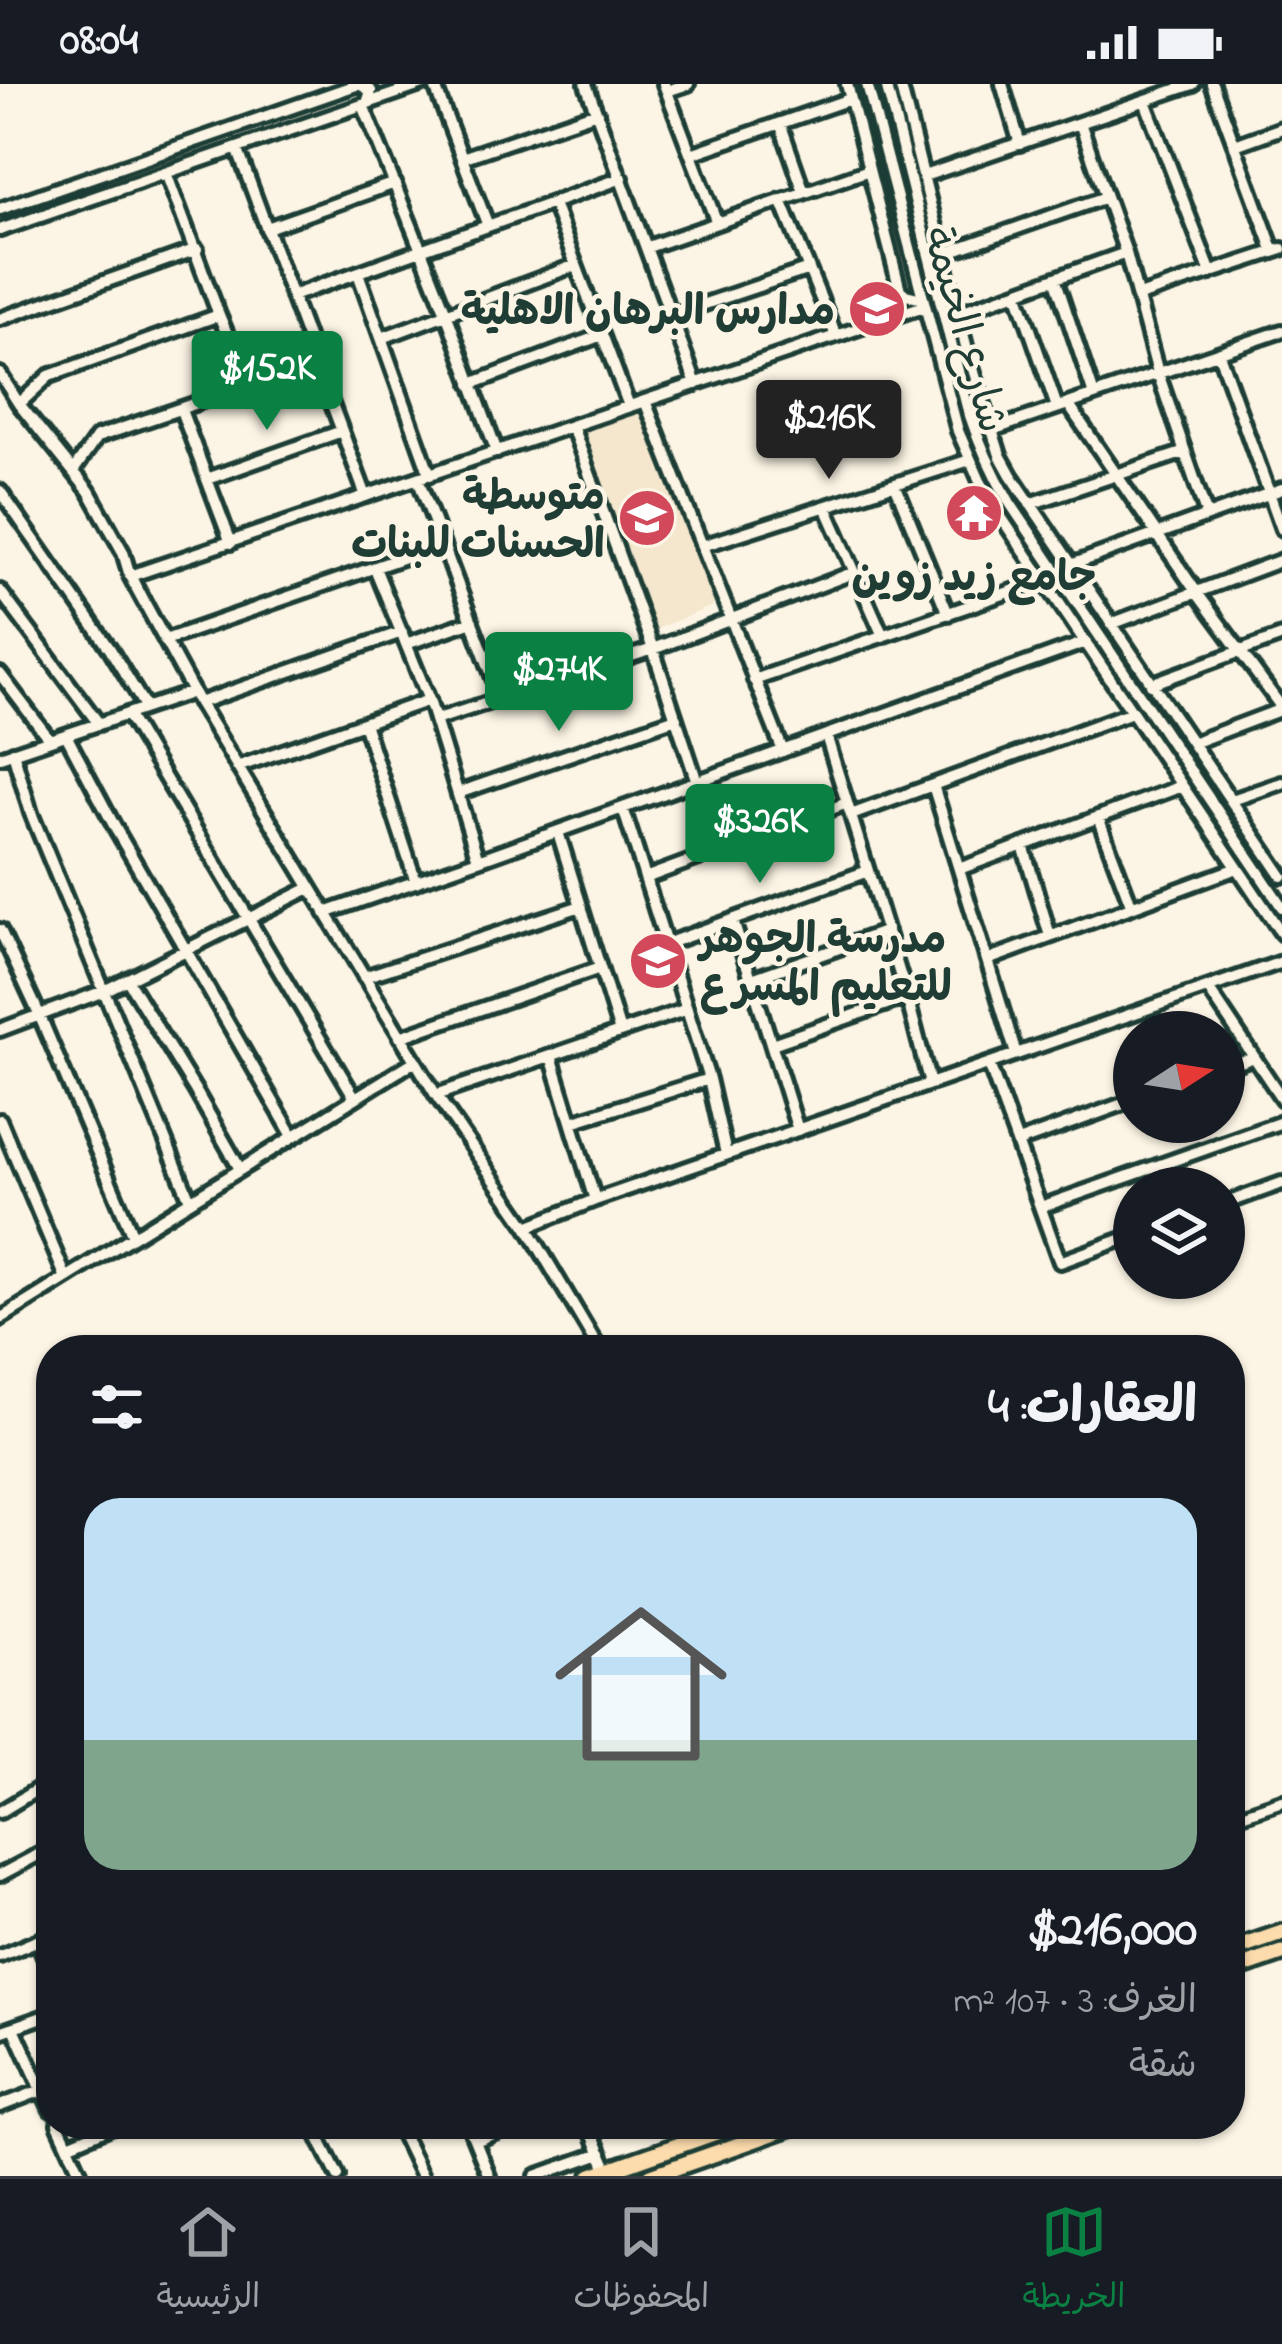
<!DOCTYPE html>
<html lang="ar">
<head>
<meta charset="utf-8">
<style>
  body { margin:0; font-family:"Indie Flower","Playpen Sans Arabic",sans-serif; background:#20242c; color:#f1f3f6; direction:rtl; height:100vh; display:flex; flex-direction:column; font-size:45px; white-space:nowrap }
  * { box-sizing:border-box; margin:0 }
  p { font-size:39px; color:#9ea1a6 }
  .icon { flex:none; width:66px; height:66px; fill:none; stroke:currentColor; stroke-width:2; stroke-linecap:round; stroke-linejoin:round }
  .map { position:relative; flex:1; overflow:hidden; direction:ltr }
  .details { position:absolute; left:36px; top:1251px; width:1209px; height:804px; display:flex; flex-direction:column; background:#171b24; border-radius:48px; box-shadow:0 3px 9px #0004; direction:rtl }
  .details>* { flex:none }
  .needle { width:78px; rotate:78deg }
  .tools { position:absolute; left:1113px; top:927px; display:grid; gap:24px }
  .tools a { display:grid; place-items:center; width:132px; height:132px; border-radius:50%; background:#171b24; box-shadow:0 3px 9px #0004; font-size:60px }
  .price { position:absolute; translate:-50% -102px; padding:0 27px; border-radius:12px; background:#0b8043; color:#fff; font-size:39px; line-height:78px; filter:drop-shadow(0 3px 6px #0008) }
  .price::after { content:''; position:absolute; left:50%; top:72px; width:36px; height:27px; margin-left:-18px; background:inherit; clip-path:polygon(0 0,100% 0,50% 100%) }
  .price.on { background:#222; color:#fff }
  ul { padding:0; list-style:none }
  li { display:grid; align-content:center; gap:24px; height:636px; padding:0 48px }
  li span { display:grid; place-items:center; height:372px; border-radius:36px; color:#555 }
  li>.icon { margin-inline-start:auto }
  span .icon { width:216px; height:216px; fill:#fffc; stroke-width:1 }
  li b { font-size:51px }
  h2 { display:flex; justify-content:space-between; align-items:center; height:144px; padding:0 48px; font-size:51px }
  .status { display:flex; justify-content:space-between; align-items:center; height:84px; padding:0 60px; background:#171b24; direction:ltr }
  .status svg { height:33px; fill:currentColor }
  .tab-bar { display:flex; justify-content:space-around; align-items:center; height:168px; border-top:3px solid #363941; background:#171b24; font-size:33px; color:#9ea1a6 }
  .tab-bar a { display:grid; justify-items:center; gap:6px }
  .tab-bar .on { color:#0b8043 }
  .map>svg:first-child { display:block }
</style>
</head>
<body>
<div class="status"><b>08:04</b><svg viewBox="0 0 49 12"><path d="M0 12V9h3v3zM5 12V6h3v6zM10 12V3h3v9zM15 12V0h3v12zM26 1h20v11H26zM47 4h2v5h-2z"/></svg></div>
<div class="map">
<svg width="1282" height="2092" viewBox="0 0 1282 2092">
  <rect width="100%" height="100%" fill="#fcf5e5"/>
  <filter id="ink" filterUnits="userSpaceOnUse"><feTurbulence type="fractalNoise" baseFrequency=".00833" numOctaves="2"/><feDisplacementMap in="SourceGraphic" scale="24" xChannelSelector="R" yChannelSelector="G"/><feConvolveMatrix kernelMatrix="1 2 1 2 8 2 1 2 1" color-interpolation-filters="sRGB"/></filter>
  <g filter="url(#ink)">
    <path fill="#f4e7cd" d="M 644,327 L 715,521 L 651,547 L 579,347 Z"/>
    <g fill="none" stroke-linecap="round" stroke-linejoin="round">
      <defs>
        <path id="minor" d="M 434,0 L 488,142
          M 586,0 L 696,300
          M 664,0 L 717,139
          M 847,0 L 900,206 L 906,211 L 922,215
          M 867,0 L 958,347 L 980,397 L 997,427 L 1282,850
          M 886,0 L 967,323 C 978,357 992,388 1010,419 L 1282,823
          M 900,0 L 967,266 L 1000,371 L 1011,391 L 1282,792
          M 1002,0 L 1020,60
          M 1212,0 L 1274,168
          M 667,7 L 688,0
          M 1145,17 L 1211,189
          M 363,21 L 446,229 L 497,368
          M 780,39 L 804,108
          M 1080,39 L 1126,169 L 1158,289 L 1207,432
          M 1235,61 L 1282,44
          M 237,64 L 366,412
          M 691,70 L 850,15
          M 462,74 L 597,28
          M 166,89 L 219,231 L 249,302
          M 924,92 L 1193,0
          M 781,116 L 836,252
          M 553,120 L 629,322
          M 0,125 L 359,0 L 371,7 L 367,19
          M 267,144 L 395,99
          M 0,146 L 423,0
          M 648,163 L 869,86
          M 943,170 L 1106,113
          M 358,189 L 430,391
          M 1055,194 L 1094,311
          M 1017,208 L 1057,323
          M 292,212 L 622,94
          M 1139,212 L 1282,165
          M 958,229 L 1126,169
          M 672,231 L 809,185
          M 0,235 L 197,165
          M 382,254 L 576,181
          M 1219,270 L 1282,445
          M 0,290 L 19,320 L 89,407 L 123,468 L 130,492 L 199,619 L 436,1011 L 527,1143 L 600,1266
          M 471,300 L 602,251
          M 645,317 L 783,667
          M 19,320 L 49,292 L 219,231
          M 1068,320 L 1197,509 L 1282,624
          M 181,326 L 231,459
          M 572,342 L 653,565 L 697,698
          M 992,346 L 1282,247
          M 73,387 L 97,353 L 317,278
          M 207,395 L 342,347
          M 418,395 L 501,615
          M 895,400 L 948,530
          M 0,407 L 110,565 L 146,624
          M 1030,420 L 1185,368
          M 826,423 L 883,552
          M 702,462 L 970,376
          M 1071,481 L 1282,405
          M 375,484 L 429,616 L 478,776
          M 130,492 L 924,222
          M 0,507 L 99,640
          M 1111,540 L 1282,476
          M 165,556 L 442,460
          M 406,560 L 472,537
          M 0,590 L 50,656
          M 754,596 L 1044,496
          M 1151,600 L 1282,552
          M 199,619 L 402,548
          M 127,630 L 355,1014
          M 435,636 L 653,565 L 855,488
          M 364,639 L 416,798
          M 66,651 L 117,747 L 293,1052
          M 826,651 L 907,913 L 930,1000
          M 1192,659 L 1282,625
          M 13,668 L 31,729 L 190,1116
          M 0,673 L 193,608
          M 237,683 L 429,616
          M 933,701 L 1016,970
          M 458,709 L 676,634
          M 1232,716 L 1282,699
          M 623,724 L 709,995 L 726,1070
          M 851,731 L 1132,628
          M 1098,733 L 1132,823
          M 558,748 L 620,948
          M 1023,761 L 1050,852
          M 959,785 L 1182,702
          M 645,794 L 847,719
          M 325,829 L 478,776 L 1086,558
          M 733,837 L 798,1046
          M 0,846 L 39,930 L 133,1152
          M 666,860 L 868,787
          M 987,876 L 1237,784
          M 364,893 L 581,822
          M 127,895 L 195,1006 L 240,1085
          M 752,895 L 887,847
          M 1208,904 L 1282,1015
          M 0,946 L 104,907 L 310,804
          M 400,953 L 600,884
          M 772,960 L 907,913
          M 551,972 L 595,1116
          M 989,980 L 1060,1178 L 1134,1151
          M 1224,984 L 1254,973
          M 436,1011 L 687,925
          M 0,1036 L 66,1194
          M 572,1038 L 709,995
          M 1018,1058 L 1134,1016
          M 1224,1120 L 1282,1099
          M 1041,1123 L 1282,1038
          M 527,1143 L 595,1116 L 1282,878
          M 0,1235 L 415,977
          M 0,1728 L 51,1697
          M 1230,1735 L 1282,1717
          M 0,1791 L 51,1764
          M 38,1857 L 51,1890
          M 0,1872 L 51,1851
          M 14,1944 L 51,2026
          M 0,1948 L 51,1930
          M 0,2022 L 42,2006
          M 58,2040 L 82,2092
          M 312,2040 L 338,2092
          M 397,2040 L 422,2092
          M 468,2040 L 489,2092
          M 588,2040 L 608,2087
          M 475,2057 L 517,2040
          M 68,2061 L 118,2040
          M 536,2092 L 601,2069"/>
        <path id="highway" d="M 1230,1867 L 1282,1849
          M 1230,1887 L 1282,1869
          M 592,2092 L 739,2040
          M 651,2092 L 798,2040"/>
      </defs>
      <use href="#minor" stroke="#1f3d34" stroke-width="20"/>
      <use href="#highway" stroke="#1f3d34" stroke-width="24"/>
      <use href="#minor" stroke="#fcf5e5" stroke-width="10"/>
      <use href="#highway" stroke="#fcdcac" stroke-width="15"/>
    </g>
  </g>
  <defs>
    <symbol id="school-disc" viewBox="-11 -11 22 22"><circle r="9.5" fill="#d1495b" stroke="#fcf5e5"/><path d="M0-5L7-2L0 1L-7-2ZM-4 1L0 2.5L4 1V4Q0 6-4 4Z" fill="#fff"/></symbol>
    <symbol id="temple-disc" viewBox="-11 -11 22 22"><circle r="9.5" fill="#d1495b" stroke="#fcf5e5"/><path d="M0-6L5-2H3V0L6.5 2.5H4V6H1.5V3h-3V6H-4V2.5H-6.5L-3 0V-2H-5Z" fill="#fff"/></symbol>
  </defs>
  <g fill-rule="evenodd">
    <use href="#school-disc" x="844" y="192" width="66" height="66"/>
    <use href="#temple-disc" x="941" y="396" width="66" height="66"/>
    <use href="#school-disc" x="614" y="401" width="66" height="66"/>
    <use href="#school-disc" x="625" y="844" width="66" height="66"/>
  </g>
  <g text-anchor="middle" stroke-width="9" stroke-linejoin="round" paint-order="stroke">
    <g font-size="42" font-weight="bold" fill="#1f3d34" stroke="#fcf5e5" text-anchor="end">
      <text x="835" y="240">مدارس البرهان الاهلية</text>
      <text x="605" y="425">متوسطة<tspan x="605" dy="48">الحسنات للبنات</tspan></text>
      <text x="974" y="506" text-anchor="middle">جامع زيد زوين</text>
      <text x="700" y="868" text-anchor="start">مدرسة الجوهر<tspan x="700" dy="48">للتعليم المسرع</tspan></text>
    </g>
    <g font-size="42" fill="#1f3d34" stroke="#fcf5e5">
      <text transform="translate(967 245) rotate(74)" y="15">شارع الخيمة</text>
    </g>
  </g>
</svg>
<div class="tools">
<a><svg class="needle" viewBox="-14 -14 28 28"><path d="M0-13l5 13h-10z" fill="#e53935"/><path d="M0 13l5-13h-10z" fill="#9ea1a6"/></svg></a>
<a><svg class="icon" aria-label="layers" viewBox="0 0 24 24"><path d="M12 4l9 5-9 5-9-5zM3 14l9 5 9-5"/></svg></a>
</div>
<b class="price" style="left:267px;top:349px">$152K</b>
<b class="price on" style="left:829px;top:398px">$216K</b>
<b class="price" style="left:559px;top:650px">$274K</b>
<b class="price" style="left:760px;top:802px">$326K</b>
<section class="details">
<h2>العقارات: 4<svg class="icon" aria-label="filters" viewBox="0 0 24 24"><path d="M4 7h16M4 17h16"/><circle cx="9" cy="7" r="2"/><circle cx="15" cy="17" r="2"/></svg></h2>
<ul>
<li><span style="background:linear-gradient(#bfe0f5 65%,#7fa58c 0)"><svg class="icon" aria-label="home" viewBox="0 0 24 24"><path d="M3 11l9-7 9 7M6 9v11h12V9"/></svg></span><div><b>$216,000</b><p>الغرف: 3 · 107 m²</p><p>شقة</p></div></li>
</ul>
</section>
</div>
<nav class="tab-bar">
<a class="on"><svg class="icon" aria-label="map" viewBox="0 0 24 24"><path d="M3 6l6-2 6 2 6-2v14l-6 2-6-2-6 2zM9 4v14M15 6v14"/></svg>الخريطة</a>
<a><svg class="icon" aria-label="saved" viewBox="0 0 24 24"><path d="M7 4h10v16l-5-4-5 4z"/></svg>المحفوظات</a>
<a><svg class="icon" aria-label="home" viewBox="0 0 24 24"><path d="M3 11l9-7 9 7M6 9v11h12V9"/></svg>الرئيسية</a>
</nav>
</body>
</html>
